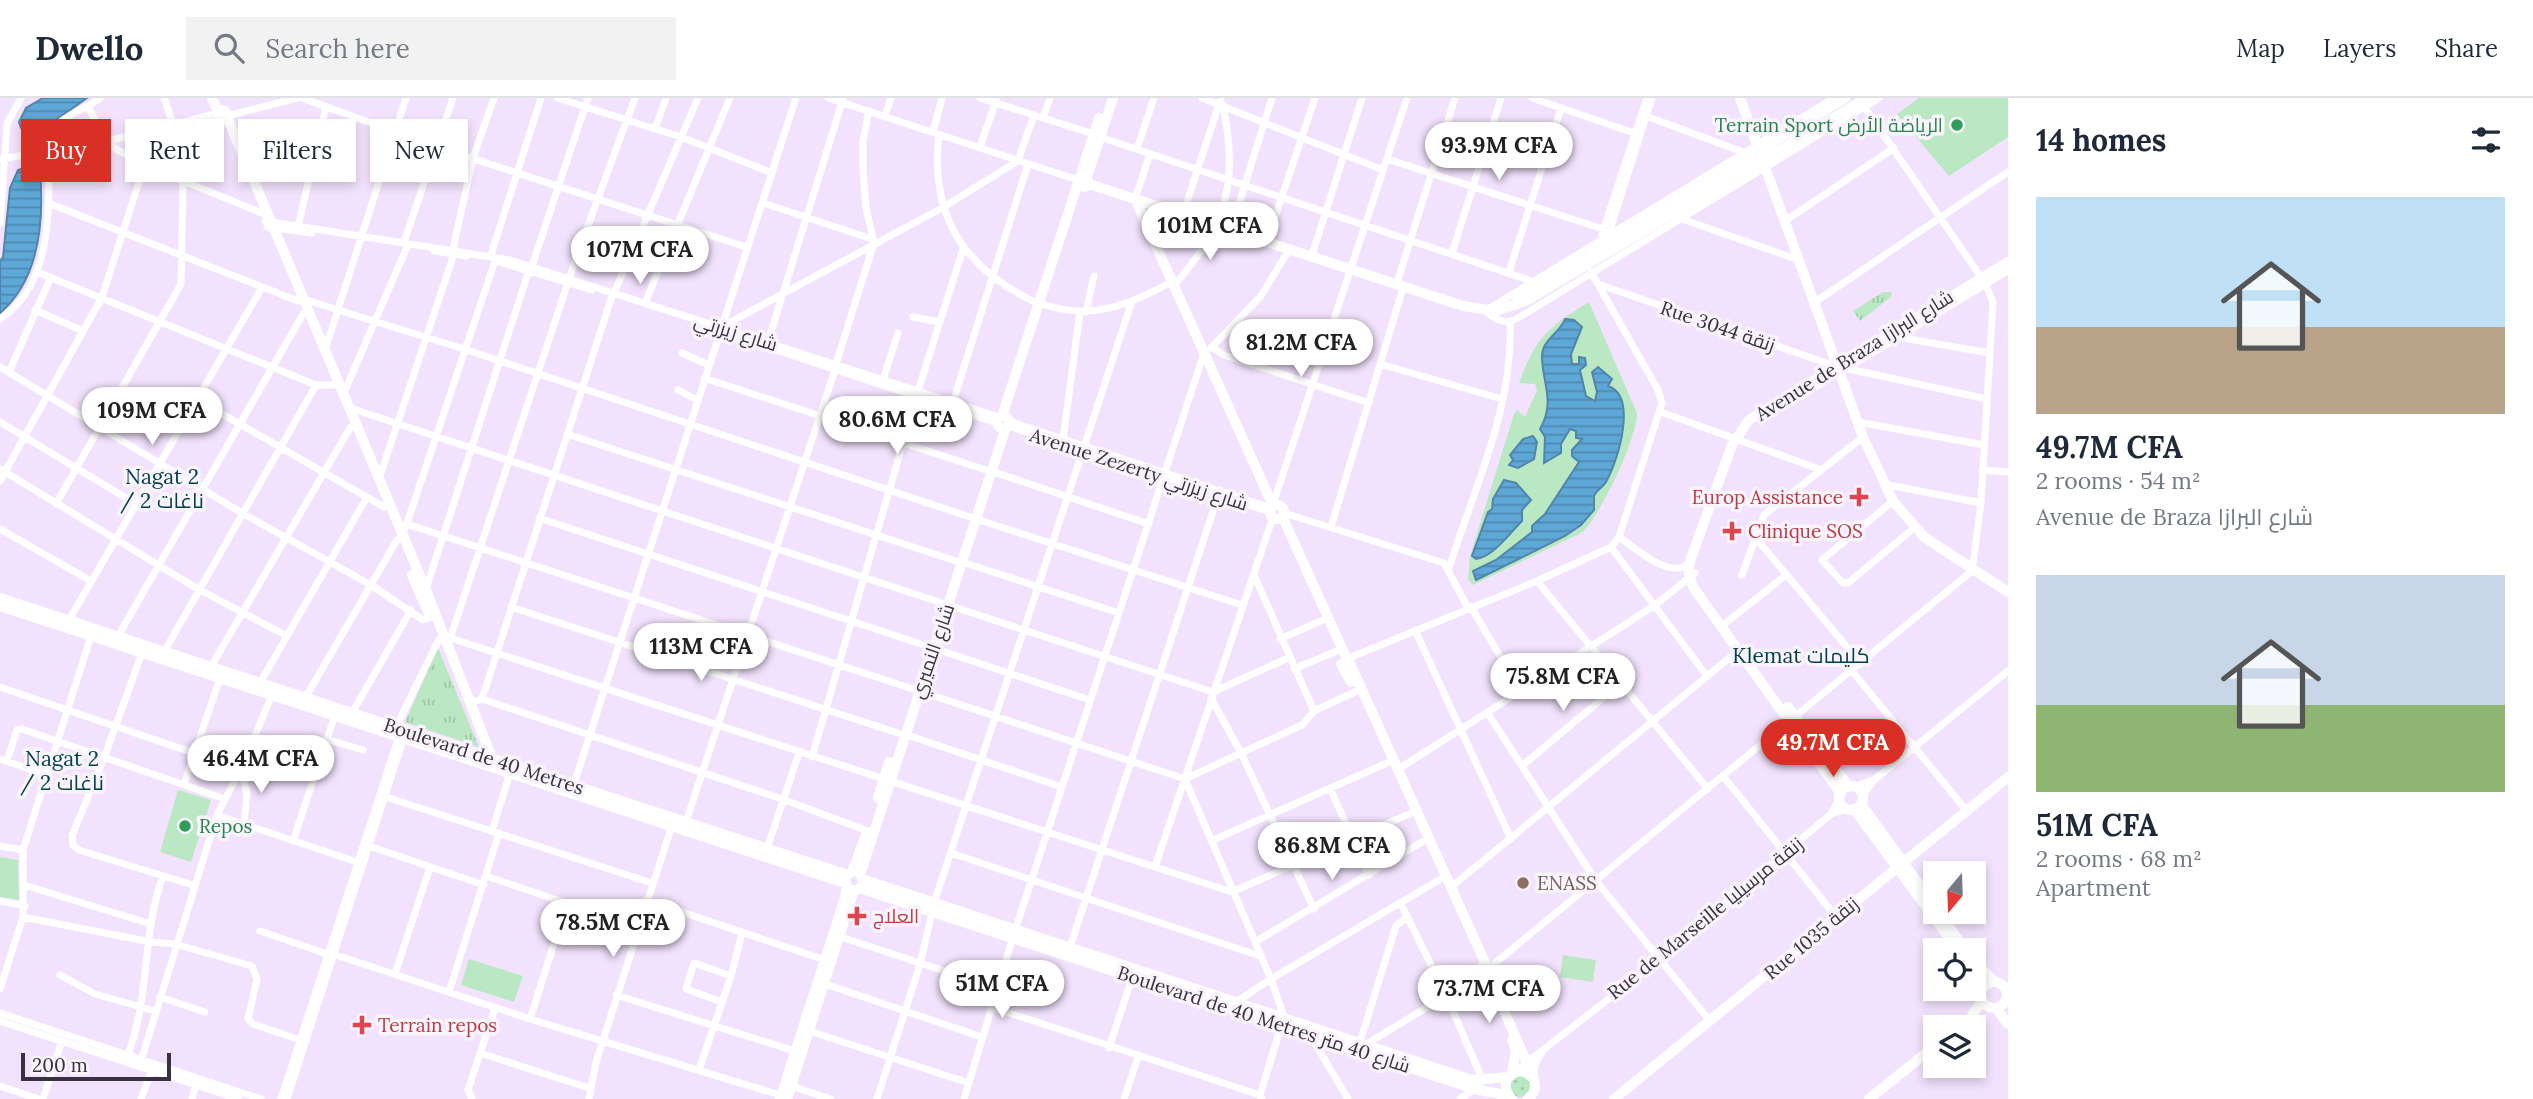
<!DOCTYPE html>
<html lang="en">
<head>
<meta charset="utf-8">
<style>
  body { margin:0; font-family:Lora,Cairo,serif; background:#f2f2f3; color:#1f2937; height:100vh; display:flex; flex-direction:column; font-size:26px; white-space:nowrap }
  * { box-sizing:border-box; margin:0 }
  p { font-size:23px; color:#747a83 }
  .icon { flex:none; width:38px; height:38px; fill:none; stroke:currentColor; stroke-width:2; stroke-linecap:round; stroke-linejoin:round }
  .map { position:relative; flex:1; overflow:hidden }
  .side { display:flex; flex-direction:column; background:#fff; width:525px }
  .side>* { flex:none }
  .top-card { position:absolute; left:21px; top:21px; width:665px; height:63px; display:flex; gap:14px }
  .needle { width:46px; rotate:199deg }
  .fabs { position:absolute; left:1923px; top:763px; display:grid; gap:14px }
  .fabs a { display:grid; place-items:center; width:63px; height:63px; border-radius:0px; background:#fff; box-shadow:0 4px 10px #0003; font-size:35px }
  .scale { position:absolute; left:21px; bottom:18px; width:150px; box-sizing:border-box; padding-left:7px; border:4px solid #39313e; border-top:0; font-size:19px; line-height:24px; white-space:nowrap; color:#39313e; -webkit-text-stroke:5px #f9f4fb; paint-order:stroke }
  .price { position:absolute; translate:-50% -60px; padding:0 16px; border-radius:24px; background:#fff; color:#222; font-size:23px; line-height:46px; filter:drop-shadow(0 2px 4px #0008) }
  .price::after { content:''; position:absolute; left:50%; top:42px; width:21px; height:16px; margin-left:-10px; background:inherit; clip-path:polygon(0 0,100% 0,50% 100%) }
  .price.selected { background:#d93025; color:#fff }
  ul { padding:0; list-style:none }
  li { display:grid; align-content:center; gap:14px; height:371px; padding:0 28px }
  li span { display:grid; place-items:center; height:217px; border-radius:0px; color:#555 }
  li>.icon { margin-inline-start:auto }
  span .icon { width:126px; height:126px; fill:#fffc; stroke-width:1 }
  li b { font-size:30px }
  h2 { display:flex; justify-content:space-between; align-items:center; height:84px; padding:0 28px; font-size:30px }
  .pill { padding:0 24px; border-radius:0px; background:#fff; box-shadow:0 4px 10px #0003; font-size:24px; line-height:63px }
  .pill.selected { background:#d93025; color:#fff }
  header { display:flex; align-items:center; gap:42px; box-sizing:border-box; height:98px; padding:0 35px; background:#fff; border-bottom:2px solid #e0e1e3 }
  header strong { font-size:33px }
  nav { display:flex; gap:38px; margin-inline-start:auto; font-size:24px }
  .search { width:490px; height:63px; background:#f2f2f3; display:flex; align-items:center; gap:18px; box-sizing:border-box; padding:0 24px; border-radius:0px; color:#747a83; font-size:26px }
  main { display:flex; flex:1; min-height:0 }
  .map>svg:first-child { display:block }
</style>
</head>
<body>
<header>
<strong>Dwello</strong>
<div class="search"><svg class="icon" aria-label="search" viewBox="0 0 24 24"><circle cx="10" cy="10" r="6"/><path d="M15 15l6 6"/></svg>Search here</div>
<nav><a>Map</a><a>Layers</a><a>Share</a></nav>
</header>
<main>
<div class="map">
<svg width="2008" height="1001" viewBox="0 0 2008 1001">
  <defs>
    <pattern id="park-tufts" width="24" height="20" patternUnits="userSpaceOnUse" patternTransform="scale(1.75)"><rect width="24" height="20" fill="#bae8c3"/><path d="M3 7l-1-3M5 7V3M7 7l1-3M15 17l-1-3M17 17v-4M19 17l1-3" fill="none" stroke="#a1c7a9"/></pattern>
    <pattern id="garden-dots" width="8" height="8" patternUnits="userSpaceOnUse" patternTransform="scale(1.75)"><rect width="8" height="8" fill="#bae8c3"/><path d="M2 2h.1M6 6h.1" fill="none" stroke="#a1c7a9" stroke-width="1.8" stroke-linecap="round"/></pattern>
    <pattern id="water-rules" width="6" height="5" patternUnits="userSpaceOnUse" patternTransform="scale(1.75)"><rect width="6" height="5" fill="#5ea8d7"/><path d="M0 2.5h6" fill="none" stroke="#4f89b0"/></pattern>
  </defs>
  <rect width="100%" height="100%" fill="#f3e2fd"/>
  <path fill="#bae8c3" d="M 1919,0 L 2008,0 L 2008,39 L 1949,78 L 1897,16 Z
    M 1589,204 L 1637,315 C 1637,341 1601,415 1583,434 L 1473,487 L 1468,481 L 1470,458 L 1514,316 L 1517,312 L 1525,319 L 1537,292 L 1535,286 L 1519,285 C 1535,240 1549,228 1589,204 Z
    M 178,692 L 211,702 L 191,764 L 160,754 Z
    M 0,759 L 18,762 L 19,802 L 0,799 Z
    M 1563,857 L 1596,862 L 1593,884 L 1560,879 Z
    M 469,861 L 523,878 L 514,904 L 461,887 Z"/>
  <path fill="url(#park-tufts)" d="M 1883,194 L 1892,194 L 1891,199 L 1860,223 L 1853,213 Z
    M 438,550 L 479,649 L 405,624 Z"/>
  <path fill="url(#garden-dots)" d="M1509 988a11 11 0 1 1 22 0a11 11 0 1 1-22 0Z"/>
  <path fill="url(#water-rules)" stroke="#5384a9" stroke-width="2" d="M 43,0 L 87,0 L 53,24 L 42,38 L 21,30 L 19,24 L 26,10 Z
    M 27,69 L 40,73 C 44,121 40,181 0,215 L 0,163 L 3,159 L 10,90 L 18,72 Z
    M 1565,221 L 1574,222 L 1582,229 L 1571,256 L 1572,266 L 1579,266 L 1579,259 L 1585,260 L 1586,267 L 1580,272 L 1586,298 L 1595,303 L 1597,294 L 1592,274 L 1598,269 L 1612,281 L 1608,288 C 1638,298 1618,362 1607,382 C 1604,389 1597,391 1594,398 L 1594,412 L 1581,427 L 1565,438 L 1476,482 L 1473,473 L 1496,462 L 1532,434 L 1532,428 L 1545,416 L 1579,364 L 1572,358 L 1572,352 L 1582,341 L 1576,340 L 1576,333 L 1570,331 L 1561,346 L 1561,355 L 1544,365 L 1545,339 L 1540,331 C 1556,303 1542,285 1542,258 C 1542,242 1560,235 1565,221 Z
    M 1533,338 L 1537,344 L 1534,361 L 1518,370 L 1509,367 L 1513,362 L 1510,357 L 1523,341 Z
    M 1504,382 L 1516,385 L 1531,402 L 1522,412 L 1522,423 C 1509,436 1494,458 1476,461 L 1472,458 L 1488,414 L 1492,411 L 1493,401 Z"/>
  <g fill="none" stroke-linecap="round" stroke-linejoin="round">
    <path stroke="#fff" stroke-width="7" d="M 164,0 L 173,26
      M 302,0 L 437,49 L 746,149
      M 557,0 L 681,39 L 772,75
      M 828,0 L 1078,82
      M 980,0 L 1094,36
      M 1202,0 L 1383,72
      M 1532,0 L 1634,35
      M 1834,0 L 1485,213 C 1496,222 1505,227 1518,220 L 1879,0
      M 89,9 L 104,44 L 146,68 L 267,117
      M 227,18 L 297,0
      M 885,18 L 891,0
      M 1646,18 L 1743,54
      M 1043,20 L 1050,0
      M 655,31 L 666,0
      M 933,34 L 942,0
      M 939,36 C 929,119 965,172 1039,206
      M 1100,39 L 1532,183
      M 980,49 L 997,0
      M 1137,51 L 1154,0
      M 0,61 L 104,44 L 183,24
      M 1387,61 L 1603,131
      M 1135,101 L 1150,56
      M 48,105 L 298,203
      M 763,105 L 872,141
      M 1183,116 L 1221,0
      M 1679,120 L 1799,162
      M 265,123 L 510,162 L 999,319
      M 1785,123 L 1894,50
      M 0,125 L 7,26 L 21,0
      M 298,128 L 326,9
      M 267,129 L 312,135
      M 1231,131 L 1272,0
      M 1602,136 L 1647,0
      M 1608,138 L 1652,0
      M 1267,143 L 1315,0
      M 404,144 L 453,0
      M 453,151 L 473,60 L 494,0
      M 434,153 L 467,158
      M 1452,155 L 1501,0
      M 491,157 L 541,0
      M 1312,157 L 1362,0
      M 496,163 L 592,192
      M 532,168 L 588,0
      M 37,174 L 316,287 L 333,287
      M 1509,174 L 1561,10
      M 1178,183 C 1228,123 1238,84 1223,7
      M 1397,185 L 1455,0
      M 1601,187 L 1835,268 L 1987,301
      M 614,195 L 698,0
      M 303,201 L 464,251 L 970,419
      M 1815,204 L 2008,74
      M 645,205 L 730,0
      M 1045,207 C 1093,222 1130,207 1173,183
      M 35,212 L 83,233
      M 1086,214 L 1094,178
      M 913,219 L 940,224
      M 0,221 C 46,191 49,130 49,80 C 49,63 41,49 52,33 C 62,17 85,12 100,0
      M 723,228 L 942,110 L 1018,63 L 1034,17
      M 1897,239 L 1990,255
      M 740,240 L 997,325
      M 768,244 L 843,1
      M 1212,249 L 1224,257 L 1369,305
      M 1211,250 L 1261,198 L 1290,150
      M 325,252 L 406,0
      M 682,255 L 709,267
      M 836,266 L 874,145 L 866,110 L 863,71 L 863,43 L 869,13
      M 1380,266 L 1502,301
      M 0,269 L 242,415 L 371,487 L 423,522 L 430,520
      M 9,274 L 51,179
      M 704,280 L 986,372
      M 883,282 L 898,235
      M 678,292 L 697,302
      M 343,297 L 407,149
      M 198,302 L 384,409
      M 953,304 L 1028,66
      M 350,310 L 942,505
      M 1661,314 L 1819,371
      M 1009,323 L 1271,410
      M 0,324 L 136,406
      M 1858,324 L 1984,347
      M 1008,328 L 1270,414
      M 567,336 L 956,463
      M 1063,341 L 1080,214
      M 0,371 L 198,491 L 287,538
      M 1982,372 L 2008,374
      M 991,373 L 1149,426
      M 379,381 L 454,156
      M 0,383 L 102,199 L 138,87 L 152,58 L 162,42 L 184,24 L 218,15
      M 1884,386 L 1981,405
      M 1275,400 L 1407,0
      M 1893,403 L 1822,462 L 1843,485 L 1848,485 L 1914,430
      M 56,406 L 181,186 L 183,84
      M 1284,415 L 1444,465 L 1468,510
      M 539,420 L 927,548
      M 976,421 L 1242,507
      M 407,426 L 913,591
      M 1331,429 L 1404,187
      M 0,431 L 91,483
      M 405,431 L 495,163
      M 1619,439 C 1637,451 1668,481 1689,466
      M 1755,439 L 1861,566
      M 1611,449 L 1706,577
      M 962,464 L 1119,515
      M 1449,470 C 1474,391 1514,308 1510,224
      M 1254,477 L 1314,613
      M 1742,477 L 1764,417 L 1863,339
      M 1537,483 L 1708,691
      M 426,491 L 529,172
      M 948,507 L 1213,594 L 1288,560
      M 511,509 L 898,635
      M 1471,509 L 1520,592
      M 69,522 L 261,191
      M 1727,524 L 1786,477
      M 1415,532 L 1511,741
      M 451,538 L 576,160 L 635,0
      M 117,540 L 303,216
      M 1280,541 L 1323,522
      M 933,550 L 1090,602
      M 164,554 L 316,287
      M 142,555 L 107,652 L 72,738 L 73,747 L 79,752 L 193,787
      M 1349,560 L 1537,483 L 1611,449 L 1619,439 L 1662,305 L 1658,292 L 1591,174
      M 1294,571 L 1337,553
      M 209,572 L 350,330
      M 1852,573 L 1966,712
      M 260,585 L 367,399
      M 0,589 L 241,671 L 247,696 L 244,726
      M 919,593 L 1185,681 L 1302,627 L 1314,613 L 1355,594
      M 1211,600 L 1241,655 L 1314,811
      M 482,601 L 782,701 L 868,733
      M 304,602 L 397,442
      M 472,604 L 482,601 L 612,198
      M 1487,614 L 1596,783 L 1710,923
      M 352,615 L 411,512
      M 904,636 L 1062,689
      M 326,641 L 363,652
      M 812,659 L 918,293 L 963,151
      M 0,661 L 45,676
      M 7,663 L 17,632 L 22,631 L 225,701
      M 1523,667 L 1621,585
      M 1397,672 L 1654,508 L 1695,475
      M 1724,679 L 1837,820
      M 1185,681 L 1271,881 L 1233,906
      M 184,686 L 220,580
      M 1853,689 L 1873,682
      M 1330,690 L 1369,777
      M 572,692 L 796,0
      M 1863,697 L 1874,682 L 2008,573
      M 383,698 L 652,785
      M 1831,716 L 1840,699
      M 217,717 L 357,764
      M 685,727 L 835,272
      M 492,733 L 510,675
      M 293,743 L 335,617
      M 1211,743 L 1387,665
      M 0,748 L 23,752
      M 369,748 L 484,787
      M 766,754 L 799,655
      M 951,755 L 1260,858
      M 1155,769 L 1273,419
      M 486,778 L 637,829
      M 24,787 L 151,826
      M 1450,790 L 1739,552
      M 646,802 L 828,863
      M 0,803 L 25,808
      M 1401,806 L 1446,897 L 1483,983
      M 23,819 L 151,844 L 175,846 L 252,868 L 257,881 L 248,921 L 253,926 L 300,942
      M 260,833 L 327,856
      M 841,839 L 996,890
      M 1255,844 L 1422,744
      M 1070,849 L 1220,392
      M 333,856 L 530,921 L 783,998
      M 1489,870 L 1972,473 L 1981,405 L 1993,204 L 1985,185 L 1859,1
      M 395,876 L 430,769
      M 60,877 L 95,896 L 155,913
      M 825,886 L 982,939
      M 0,891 L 23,819 L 23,752 L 91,538
      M 449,894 L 499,735
      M 616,897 L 795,953
      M 160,899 L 205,914
      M 722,904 L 686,891 L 694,865 L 731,878
      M 991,909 L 1260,997
      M 0,915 L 261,1001
      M 530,921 L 567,805
      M 0,923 L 239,1001
      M 806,932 L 969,985
      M 1309,935 L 1348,1001
      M 1360,944 L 1396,828 L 1407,819
      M 1363,948 L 1479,878
      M 1109,950 L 1133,877
      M 480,955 L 589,990
      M 126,962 C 151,900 141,837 163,778
      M 141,963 L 217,717 L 241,671 L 272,597
      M 699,972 L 731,878 L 742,835
      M 1516,973 L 1638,878 L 1831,716 L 1848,711
      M 1534,978 L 1535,967 L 1542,954
      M 788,987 L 831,1001
      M 0,988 L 39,1001
      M 43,1001 L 62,943
      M 141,1001 L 153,969
      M 192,1001 L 196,987
      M 281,1001 L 399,638 L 396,629 L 439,541 L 444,538 L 1232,794 L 1409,716
      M 287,1001 L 404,639
      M 472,1001 L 468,992 L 495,910
      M 589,1001 L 596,964 L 673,724
      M 877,1001 L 920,866 L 935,802 L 1131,206
      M 964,1001 L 1013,839 L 1204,255
      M 1124,1001 L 1138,959
      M 1262,1001 L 1260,997 L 1284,919 L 1271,881 L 1439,782
      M 1460,1001 L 1475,991"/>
    <path stroke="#fff" stroke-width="10" d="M 212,0 L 218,14
      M 1740,0 L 1863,339 L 1893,403 L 1924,439 L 2008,494
      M217 17a5 5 0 1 1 10 0a5 5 0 1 1-10 0Z
      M 227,19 L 426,492 L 494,665
      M 1082,73 L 1099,20
      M 1087,79 L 1079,80 L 1079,87 L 1085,89 L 1089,86 L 1087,79 L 1113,0
      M 1089,86 L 1463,208 L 1495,213 L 1526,203 L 1867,0
      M 1135,101 L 1273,408
      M 1516,205 L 1522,197 L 1845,0
      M 1793,301 L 2008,171
      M 1002,318 L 1078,85
      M997 324a6 6 0 1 1 12 0a6 6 0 1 1-12 0Z
      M1270 414a7 7 0 1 1 14 0a7 7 0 1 1-14 0Z
      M 1282,418 L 1345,557
      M 412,477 L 428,514
      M 0,500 L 848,777
      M 0,508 L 845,785
      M 1349,563 L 1487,869
      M 1341,566 L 1351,584
      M 1788,609 L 1849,689
      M1839 700a12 12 0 1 1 24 0a12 12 0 1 1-24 0Z
      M 1841,696 L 1693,489 L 1689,477 L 1689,466 L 1732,347 L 1749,322 L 2008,164
      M 878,700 L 889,664
      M 1861,706 L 1936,810
      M 1854,711 L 1958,852
      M 852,774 L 867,734
      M 860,777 L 1006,329
      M 862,781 L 1472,982 L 1508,979
      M 859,790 L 1475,991 L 1509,998
      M 1938,814 L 1966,852
      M 1974,863 L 1994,883
      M1478 875a6 6 0 1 1 12 0a6 6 0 1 1-12 0Z
      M 1974,875 L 1982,892
      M 1489,878 L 1533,979
      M1981 897a13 13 0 1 1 26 0a13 13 0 1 1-26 0Z
      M 1996,910 L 2008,926
      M 1958,929 L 1971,919 L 1982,902
      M 1512,942 L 1516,952 L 1512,975
      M 780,1001 L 844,803 L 847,789 L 845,781
      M 787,1001 L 854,792
      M 1512,1001 C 1501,990 1505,976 1520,973 C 1536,976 1540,990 1528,1001
      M 1614,1001 L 2008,679
      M 1869,1001 L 1936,947"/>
  </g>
  <g fill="#2e9e5b" stroke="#f9f4fb" stroke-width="2.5">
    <circle cx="1957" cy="27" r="7"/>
    <circle cx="185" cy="728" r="7"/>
  </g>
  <g fill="#e0444e" stroke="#f9f4fb" stroke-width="2.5">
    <path d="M1855.5 388.5h7v7h7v7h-7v7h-7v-7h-7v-7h7z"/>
    <path d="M1728.5 422.5h7v7h7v7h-7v7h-7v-7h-7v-7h7z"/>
    <path d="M853.5 807.5h7v7h7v7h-7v7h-7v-7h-7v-7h7z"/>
    <path d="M358.5 916.5h7v7h7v7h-7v7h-7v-7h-7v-7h7z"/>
  </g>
  <circle fill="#8d6e63" stroke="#f9f4fb" stroke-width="2.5" cx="1523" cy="785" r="7"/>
  <g text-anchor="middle" stroke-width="7" stroke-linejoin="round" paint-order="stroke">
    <g font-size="19" fill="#27864d" stroke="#f9f4fb" text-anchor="end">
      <text x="1943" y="34">Terrain Sport الرياضة الأرض</text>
      <text x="199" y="735" text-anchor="start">Repos</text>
    </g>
    <g font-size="19" fill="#39313e" stroke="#f9f4fb">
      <text transform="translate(1718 228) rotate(19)" y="7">Rue 3044 زنقة</text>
      <text transform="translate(736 234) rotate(17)" y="7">شارع زيزرتي</text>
      <text transform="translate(1854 257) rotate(-32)" y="7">Avenue de Braza شارع البرازا</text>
      <text transform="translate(1139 371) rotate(18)" y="7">Avenue Zezerty شارع زيزرتي</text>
      <text transform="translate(932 553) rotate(-71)" y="7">شارع النميري</text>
      <text transform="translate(484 658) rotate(18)" y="7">Boulevard de 40 Metres</text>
      <text transform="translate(1705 820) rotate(-39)" y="7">Rue de Marseille زنقة مرسيليا</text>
      <text transform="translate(1811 840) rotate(-40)" y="7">Rue 1035 زنقة</text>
      <text transform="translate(1264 921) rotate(18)" y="7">Boulevard de 40 Metres شارع 40 متر</text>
    </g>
    <g font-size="19" fill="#be3a42" stroke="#f9f4fb" text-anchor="start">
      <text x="1843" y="406" text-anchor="end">Europ Assistance</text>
      <text x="1748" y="440">Clinique SOS</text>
      <text x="873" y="825">العلاج</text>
      <text x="378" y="934">Terrain repos</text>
    </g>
    <g font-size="19" fill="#785e54" stroke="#f9f4fb" text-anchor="start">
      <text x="1537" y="792">ENASS</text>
    </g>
    <g font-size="21" fill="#04414e" stroke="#f9f4fb">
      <text x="162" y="386">Nagat 2<tspan x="162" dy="24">/ ناغات 2</tspan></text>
      <text x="1801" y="565">Klemat كليمات</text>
      <text x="62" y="668">Nagat 2<tspan x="62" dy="24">/ ناغات 2</tspan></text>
    </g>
  </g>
</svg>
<div class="fabs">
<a><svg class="needle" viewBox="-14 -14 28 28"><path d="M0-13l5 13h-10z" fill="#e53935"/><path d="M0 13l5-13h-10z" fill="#747a83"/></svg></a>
<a><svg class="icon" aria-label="locate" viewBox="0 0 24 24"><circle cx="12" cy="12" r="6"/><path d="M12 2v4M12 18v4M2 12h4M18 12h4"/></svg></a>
<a><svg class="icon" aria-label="layers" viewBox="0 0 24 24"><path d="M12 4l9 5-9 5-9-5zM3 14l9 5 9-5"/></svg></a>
</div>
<div class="scale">200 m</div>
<b class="price" style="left:1499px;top:84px">93.9M CFA</b>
<b class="price" style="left:1210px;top:164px">101M CFA</b>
<b class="price" style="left:640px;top:188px">107M CFA</b>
<b class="price" style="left:1301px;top:281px">81.2M CFA</b>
<b class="price" style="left:152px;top:349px">109M CFA</b>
<b class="price" style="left:897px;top:358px">80.6M CFA</b>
<b class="price" style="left:701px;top:585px">113M CFA</b>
<b class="price" style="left:1563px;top:615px">75.8M CFA</b>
<b class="price selected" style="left:1833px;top:681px">49.7M CFA</b>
<b class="price" style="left:261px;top:697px">46.4M CFA</b>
<b class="price" style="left:1332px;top:784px">86.8M CFA</b>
<b class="price" style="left:613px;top:861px">78.5M CFA</b>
<b class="price" style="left:1002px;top:922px">51M CFA</b>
<b class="price" style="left:1489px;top:927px">73.7M CFA</b>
<div class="top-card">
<a class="pill selected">Buy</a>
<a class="pill">Rent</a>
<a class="pill">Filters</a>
<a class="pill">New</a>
</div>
</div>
<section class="side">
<h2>14 homes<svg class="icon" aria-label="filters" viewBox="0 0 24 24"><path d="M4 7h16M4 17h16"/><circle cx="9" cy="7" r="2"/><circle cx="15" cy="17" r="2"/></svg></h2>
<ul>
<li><span style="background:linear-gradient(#bfe0f5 60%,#b9a48a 0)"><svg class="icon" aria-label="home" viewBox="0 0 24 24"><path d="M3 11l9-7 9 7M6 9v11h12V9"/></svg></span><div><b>49.7M CFA</b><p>2 rooms · 54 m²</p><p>Avenue de Braza شارع البرازا</p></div></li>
<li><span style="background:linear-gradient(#c9d6e8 60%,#8fb573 0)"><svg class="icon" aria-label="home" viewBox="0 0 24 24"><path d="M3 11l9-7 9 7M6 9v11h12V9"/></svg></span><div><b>51M CFA</b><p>2 rooms · 68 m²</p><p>Apartment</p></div></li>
</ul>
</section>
</main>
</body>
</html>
